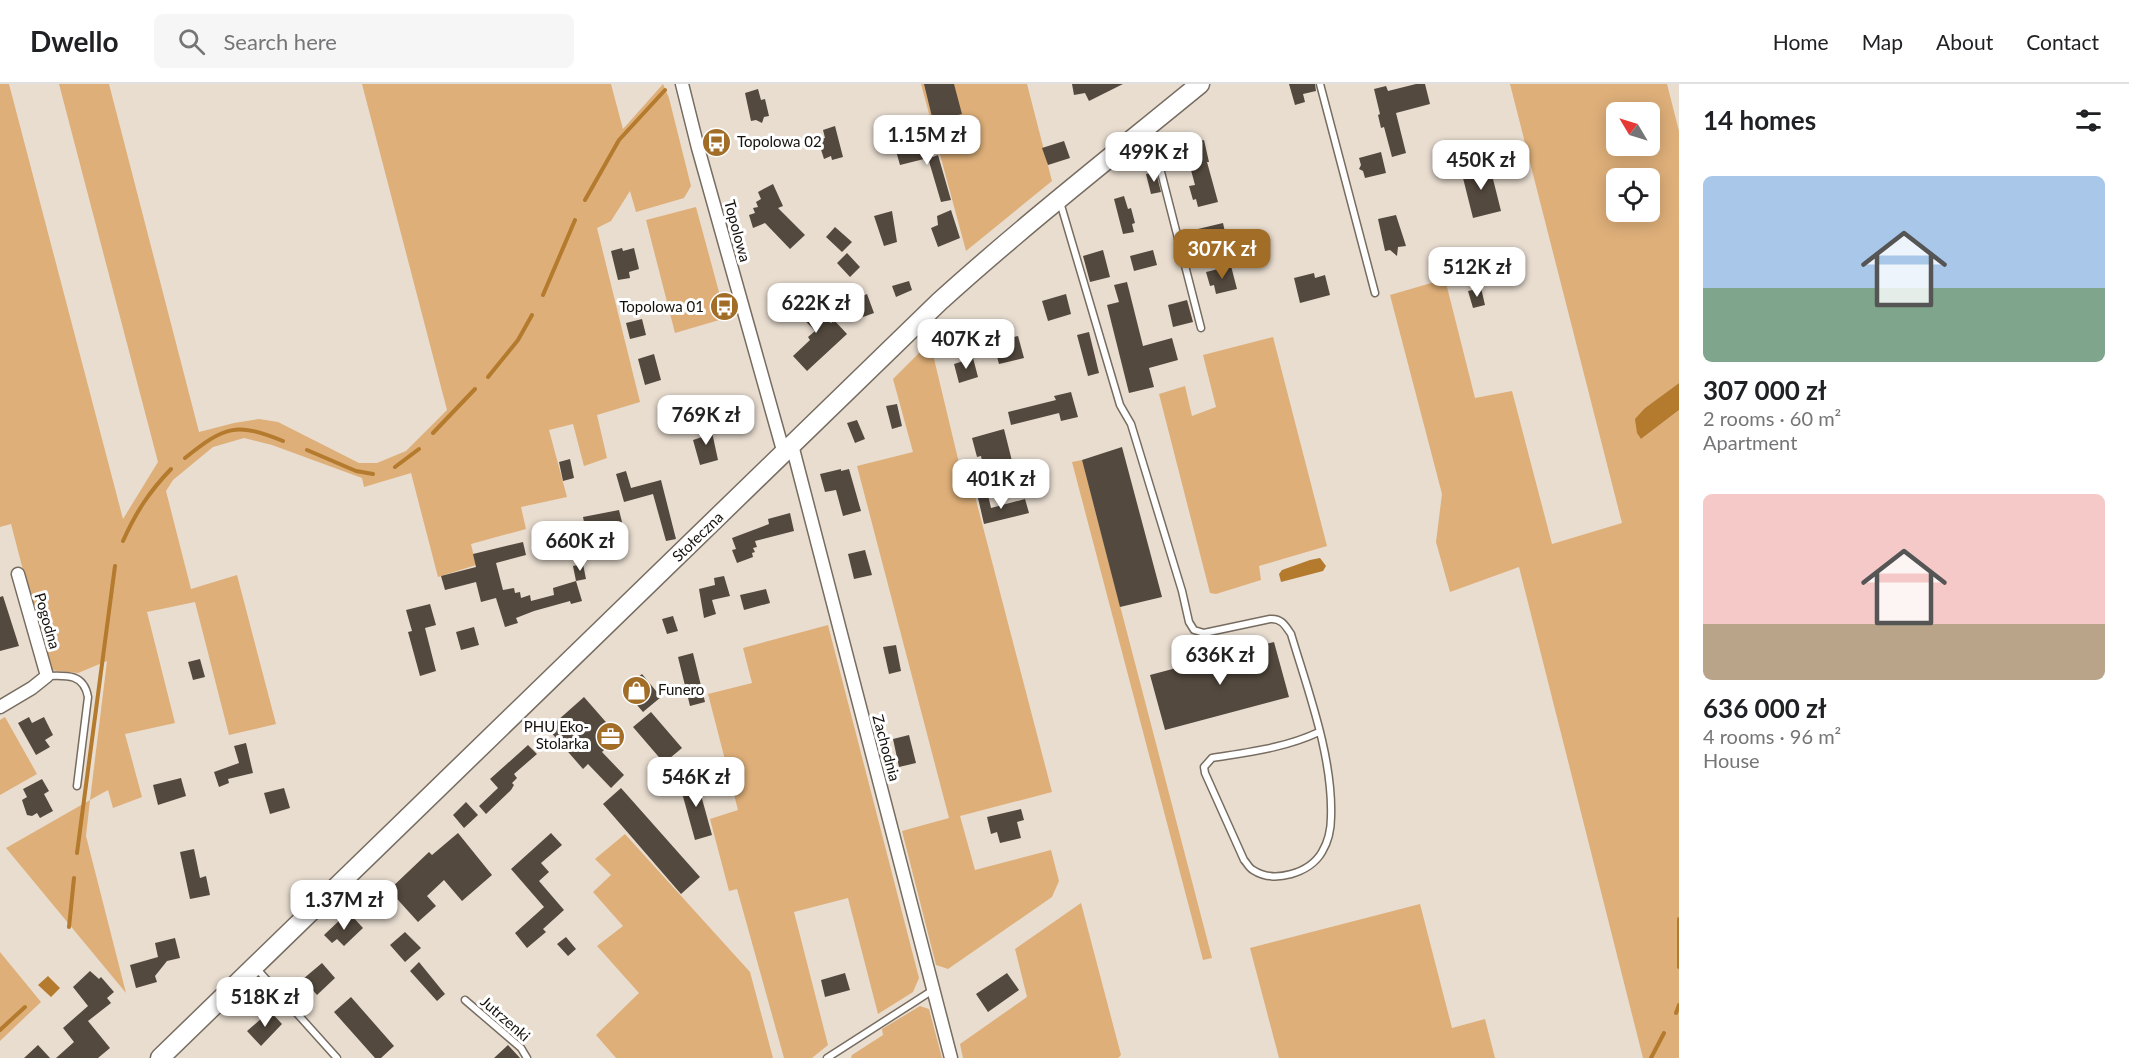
<!DOCTYPE html>
<html lang="en">
<head>
<meta charset="utf-8">
<style>
  body { margin:0; font-family:Lato,sans-serif; background:#f6f6f6; color:#202124; height:100vh; display:flex; flex-direction:column; font-size:22px; white-space:nowrap }
  * { box-sizing:border-box; margin:0 }
  p { font-size:20px; color:#757577 }
  .icon { flex:none; width:33px; height:33px; fill:none; stroke:currentColor; stroke-width:2; stroke-linecap:round; stroke-linejoin:round }
  .map { position:relative; flex:1; overflow:hidden }
  .drawer { display:flex; flex-direction:column; background:#fff; width:450px }
  .drawer>* { flex:none }
  .needle { width:39px; rotate:308deg }
  .buttons { position:absolute; left:1606px; top:18px; display:grid; gap:12px }
  .buttons a { display:grid; place-items:center; width:54px; height:54px; border-radius:9px; background:#fff; box-shadow:0 3px 15px #0003; font-size:30px }
  .price { position:absolute; translate:-50% -51px; padding:0 14px; border-radius:12px; background:#fff; color:#222; font-size:20px; line-height:39px; filter:drop-shadow(0 2px 3px #0008) }
  .price::after { content:''; position:absolute; left:50%; top:36px; width:18px; height:14px; margin-left:-9px; background:inherit; clip-path:polygon(0 0,100% 0,50% 100%) }
  .price.on { background:#a26d26; color:#fff }
  ul { padding:0; list-style:none }
  li { display:grid; align-content:center; gap:12px; height:318px; padding:0 24px }
  li span { display:grid; place-items:center; height:186px; border-radius:9px; color:#555 }
  li>.icon { margin-inline-start:auto }
  span .icon { width:108px; height:108px; fill:#fffc; stroke-width:1 }
  li b { font-size:26px }
  h2 { display:flex; justify-content:space-between; align-items:center; height:72px; padding:0 24px; font-size:26px }
  header { display:flex; align-items:center; gap:36px; box-sizing:border-box; height:84px; padding:0 30px; background:#fff; border-bottom:2px solid #e0e0e0 }
  header strong { font-size:28px }
  nav { display:flex; gap:33px; margin-inline-start:auto; font-size:21px }
  .search { width:420px; height:54px; background:#f6f6f6; display:flex; align-items:center; gap:15px; box-sizing:border-box; padding:0 21px; border-radius:9px; color:#757577; font-size:22px }
  main { display:flex; flex:1; min-height:0 }
  .map>svg:first-child { display:block }
</style>
</head>
<body>
<header>
<strong>Dwello</strong>
<div class="search"><svg class="icon" aria-label="search" viewBox="0 0 24 24"><circle cx="10" cy="10" r="6"/><path d="M15 15l6 6"/></svg>Search here</div>
<nav><a>Home</a><a>Map</a><a>About</a><a>Contact</a></nav>
</header>
<main>
<div class="map">
<svg width="1679" height="974" viewBox="0 0 1679 974">
  <rect width="100%" height="100%" fill="#e9ddd0"/>
  <path fill="#deaf79" fill-rule="evenodd" d="M 0,0 L 9,0 L 123,435 L 158,378 L 59,0 L 109,0 L 199,348 L 234,339 L 259,335 L 278,338 L 359,379 L 377,379 L 406,367 L 447,326 L 362,0 L 611,0 L 623,45 L 663,0 L 669,14 L 691,102 L 684,114 L 636,128 L 630,107 L 611,137 L 597,144 L 640,318 L 597,331 L 607,374 L 584,382 L 573,340 L 549,346 L 567,413 L 521,423 L 526,445 L 471,460 L 476,481 L 438,493 L 411,389 L 364,403 L 362,394 L 272,361 L 244,354 L 213,363 L 173,396 L 166,407 L 191,505 L 237,491 L 276,640 L 229,651 L 195,518 L 147,528 L 175,639 L 125,650 L 142,713 L 113,724 L 108,706 L 90,716 L 86,752 L 126,909 L 6,764 L 90,716 L 107,577 L 78,589 L 49,586 L 11,440 L 0,443 Z
    M 921,0 L 1027,0 L 1052,97 L 966,167 Z
    M 1510,0 L 1667,0 L 1679,47 L 1679,299 L 1645,324 L 1641,355 L 1679,326 L 1679,974 L 1643,974 L 1519,483 L 1450,508 L 1436,458 L 1442,410 L 1390,211 L 1445,195 L 1475,314 L 1512,307 L 1552,460 L 1622,439 ZM 1617,28 L 1650,28 L 1650,62 L 1617,62 ZM 1617,94 L 1650,94 L 1650,128 L 1617,128 Z
    M 696,123 L 726,234 L 675,249 L 646,136 Z
    M 1273,253 L 1327,462 L 1259,482 L 1261,496 L 1216,510 L 1210,509 L 1159,310 L 1185,302 L 1192,332 L 1216,323 L 1203,271 Z
    M 930,258 L 959,379 L 970,393 L 1052,708 L 960,732 L 975,786 L 1051,766 L 1059,797 L 1052,813 L 948,885 L 936,881 L 902,747 L 949,734 L 857,382 L 913,368 L 893,295 Z
    M 1082,376 L 1212,874 L 1203,876 L 1072,378 Z
    M 828,541 L 919,894 L 913,908 L 878,930 L 848,814 L 794,828 L 828,961 L 812,974 L 784,974 L 737,805 L 729,807 L 710,735 L 738,726 L 708,610 L 752,599 L 743,564 Z
    M 5,633 L 37,690 L 0,711 L 0,636 Z
    M 625,750 L 750,888 L 773,974 L 616,974 L 596,951 L 639,909 L 597,862 L 623,842 L 593,808 L 611,791 L 595,775 Z
    M 1081,819 L 1121,971 L 1118,974 L 963,974 L 960,960 L 1027,913 L 1015,865 Z
    M 1420,820 L 1452,944 L 1485,935 L 1495,974 L 1279,974 L 1250,864 Z
    M 0,868 L 41,918 L 0,957 Z
    M 920,922 L 929,925 L 942,974 L 851,974 L 852,971 L 883,951 L 882,945 Z"/>
  <path fill="#b47a2d" d="M 1679,299 L 1679,326 L 1641,355 L 1637,349 L 1635,335 L 1645,324 Z
    M 1320,474 L 1326,482 L 1323,487 L 1281,498 L 1279,490 L 1282,486 L 1310,476 Z
    M 48,892 L 60,904 L 51,913 L 38,901 Z"/>
  <g fill="none" stroke-linecap="round" stroke-linejoin="round">
    <path stroke="#b47a2d" stroke-width="4" d="M 585,116 L 619,56 L 665,6
      M 543,211 L 575,136
      M 488,293 L 518,256 L 532,231
      M 433,349 L 475,305
      M 307,366 L 356,387 L 373,390
      M 185,374 C 225,342 236,338 283,357
      M 395,383 L 419,365
      M 123,457 C 136,428 149,408 171,385
      M 77,769 L 115,482
      M 1679,835 L 1679,883
      M 69,843 L 74,794
      M 1676,929 L 1679,921
      M 0,946 L 25,923
      M 1651,974 L 1664,949"/>
  </g>
  <path fill="#53493e" d="M 924,0 L 954,0 L 962,30 L 933,37 Z
    M 1072,0 L 1123,0 L 1089,17 L 1085,9 L 1074,11 Z
    M 1289,0 L 1315,0 L 1316,7 L 1303,10 L 1305,18 L 1295,21 Z
    M 1416,0 L 1425,0 L 1430,20 L 1396,29 L 1406,69 L 1392,73 L 1384,43 L 1381,44 L 1378,31 L 1380,30 L 1374,5 L 1386,2 L 1388,7 Z
    M 758,5 L 761,16 L 765,15 L 769,32 L 764,33 L 762,39 L 756,36 L 751,37 L 745,9 Z
    M 835,42 L 843,73 L 832,76 L 831,72 L 824,75 L 818,56 L 825,54 L 823,46 Z
    M 1204,56 L 1209,78 L 1207,78 L 1218,118 L 1198,123 L 1196,115 L 1193,116 L 1189,102 L 1195,101 L 1188,75 L 1185,76 L 1181,62 Z
    M 1064,57 L 1070,74 L 1048,81 L 1042,64 Z
    M 930,59 L 933,73 L 938,71 L 951,116 L 941,118 L 928,74 L 900,81 L 896,67 Z
    M 1381,68 L 1386,89 L 1365,94 L 1363,87 L 1359,85 L 1361,81 L 1359,74 Z
    M 1489,79 L 1501,127 L 1473,134 L 1461,86 Z
    M 1156,88 L 1161,108 L 1151,110 L 1146,90 Z
    M 773,100 L 783,122 L 778,124 L 805,151 L 790,165 L 765,139 L 753,144 L 749,131 L 755,129 L 753,124 L 758,123 L 756,118 L 761,115 L 758,108 Z
    M 1124,112 L 1128,125 L 1131,124 L 1135,139 L 1132,140 L 1134,148 L 1123,150 L 1114,115 Z
    M 951,126 L 960,154 L 938,163 L 931,144 L 938,141 L 937,132 Z
    M 892,127 L 897,158 L 884,162 L 874,132 Z
    M 1396,131 L 1406,162 L 1398,163 L 1397,172 L 1390,166 L 1385,167 L 1378,135 Z
    M 1223,139 L 1228,162 L 1207,167 L 1205,158 L 1201,159 L 1198,145 Z
    M 835,143 L 852,158 L 842,168 L 826,153 Z
    M 622,164 L 623,167 L 634,164 L 639,185 L 629,188 L 630,194 L 618,196 L 611,167 Z
    M 1103,166 L 1110,193 L 1090,198 L 1083,172 Z
    M 1153,166 L 1157,181 L 1134,187 L 1130,172 Z
    M 847,169 L 860,183 L 850,193 L 837,179 Z
    M 1231,182 L 1237,205 L 1216,210 L 1214,201 L 1210,202 L 1206,188 Z
    M 1314,189 L 1315,194 L 1325,191 L 1330,211 L 1300,219 L 1294,194 Z
    M 909,197 L 912,206 L 896,213 L 892,202 Z
    M 1127,198 L 1143,262 L 1172,254 L 1178,276 L 1149,284 L 1154,303 L 1129,309 L 1107,221 L 1119,218 L 1114,201 Z
    M 1481,204 L 1485,221 L 1473,224 L 1468,207 Z
    M 803,210 L 817,224 L 808,232 L 820,228 L 831,239 L 834,236 L 847,250 L 807,287 L 793,272 L 810,256 L 808,253 L 815,247 L 791,222 Z
    M 867,210 L 874,229 L 863,233 L 856,215 Z
    M 1066,210 L 1071,230 L 1048,237 L 1042,217 Z
    M 1187,216 L 1193,238 L 1173,243 L 1168,221 Z
    M 642,235 L 646,251 L 630,255 L 626,239 Z
    M 1089,248 L 1099,289 L 1088,292 L 1077,251 Z
    M 1018,252 L 1024,274 L 999,280 L 993,258 Z
    M 654,270 L 661,296 L 645,301 L 638,275 Z
    M 973,274 L 978,293 L 959,299 L 954,280 Z
    M 1071,308 L 1078,333 L 1061,337 L 1059,329 L 1011,341 L 1008,328 L 1056,316 L 1054,312 Z
    M 897,320 L 902,342 L 892,345 L 886,322 Z
    M 857,336 L 865,355 L 855,359 L 847,339 Z
    M 710,339 L 718,376 L 700,381 L 693,356 L 702,353 L 699,342 Z
    M 1004,345 L 1012,377 L 992,382 L 991,377 L 988,378 L 987,376 L 982,377 L 981,372 L 977,373 L 972,354 Z
    M 1122,363 L 1162,513 L 1120,523 L 1082,376 Z
    M 570,375 L 574,394 L 563,397 L 559,378 Z
    M 841,385 L 841,387 L 849,385 L 861,427 L 843,432 L 836,406 L 825,408 L 820,390 Z
    M 626,387 L 631,404 L 661,396 L 676,455 L 666,457 L 653,410 L 624,418 L 616,390 Z
    M 988,411 L 991,424 L 1025,415 L 1029,429 L 984,440 L 978,414 Z
    M 619,426 L 627,458 L 609,463 L 604,447 L 581,452 L 578,440 L 584,438 L 583,433 Z
    M 790,429 L 794,447 L 755,457 L 757,463 L 753,464 L 755,468 L 752,469 L 753,473 L 737,479 L 732,466 L 736,465 L 732,454 L 769,440 L 768,435 Z
    M 523,458 L 526,471 L 496,479 L 503,506 L 514,504 L 515,509 L 520,508 L 521,514 L 530,511 L 531,517 L 554,511 L 553,504 L 576,497 L 582,517 L 571,520 L 570,517 L 534,527 L 516,534 L 518,539 L 505,543 L 496,514 L 481,518 L 476,498 L 445,506 L 441,492 L 476,483 L 473,470 Z
    M 567,461 L 570,472 L 557,475 L 555,465 Z
    M 865,466 L 872,491 L 854,495 L 848,470 Z
    M 583,480 L 586,495 L 576,497 L 573,482 Z
    M 724,492 L 730,512 L 712,516 L 716,530 L 704,534 L 699,505 L 715,501 L 714,494 Z
    M 766,505 L 770,519 L 744,526 L 740,511 Z
    M 3,512 L 19,562 L 0,567 L 0,513 Z
    M 430,520 L 436,541 L 425,544 L 436,587 L 420,592 L 408,548 L 412,547 L 406,526 Z
    M 673,532 L 678,547 L 667,550 L 662,535 Z
    M 474,543 L 479,561 L 461,566 L 456,548 Z
    M 1274,558 L 1289,613 L 1165,646 L 1150,591 Z
    M 896,561 L 901,587 L 889,590 L 883,563 Z
    M 693,569 L 705,618 L 690,622 L 678,573 Z
    M 200,575 L 205,593 L 193,596 L 188,578 Z
    M 642,590 L 661,613 L 643,628 L 631,614 L 634,612 L 626,603 Z
    M 584,613 L 612,645 L 610,660 L 602,668 L 624,691 L 611,704 L 588,680 L 583,685 L 548,645 Z
    M 651,628 L 682,664 L 664,679 L 633,643 Z
    M 29,633 L 32,639 L 44,633 L 53,651 L 45,656 L 50,663 L 36,671 L 18,639 Z
    M 909,651 L 916,679 L 899,683 L 893,655 Z
    M 246,659 L 253,689 L 228,695 L 229,699 L 219,703 L 214,688 L 239,679 L 234,662 Z
    M 528,661 L 537,670 L 514,690 L 517,694 L 512,699 L 514,701 L 511,706 L 486,730 L 479,722 L 498,704 L 490,695 Z
    M 696,693 L 712,751 L 695,756 L 679,698 Z
    M 181,694 L 186,712 L 158,721 L 153,701 Z
    M 42,695 L 49,707 L 44,710 L 53,727 L 40,734 L 37,729 L 32,732 L 27,731 L 22,716 L 27,713 L 23,705 Z
    M 284,704 L 290,724 L 270,730 L 264,709 Z
    M 621,704 L 700,793 L 681,810 L 603,720 Z
    M 466,718 L 478,731 L 464,744 L 453,731 Z
    M 1021,725 L 1024,736 L 1017,738 L 1021,754 L 1000,759 L 997,748 L 991,750 L 987,733 Z
    M 458,749 L 492,791 L 462,817 L 444,796 L 427,812 L 436,822 L 418,838 L 389,806 L 429,768 L 432,771 Z
    M 551,749 L 562,761 L 541,779 L 549,788 L 539,797 L 564,826 L 543,845 L 546,848 L 527,864 L 515,849 L 544,823 L 511,785 Z
    M 194,765 L 200,794 L 206,792 L 210,811 L 190,815 L 180,768 Z
    M 352,832 L 363,844 L 344,862 L 337,855 L 332,859 L 324,851 L 342,834 L 346,838 Z
    M 405,848 L 421,864 L 405,878 L 390,861 Z
    M 566,853 L 576,865 L 568,872 L 557,860 Z
    M 175,854 L 180,874 L 167,877 L 155,892 L 157,898 L 136,904 L 130,881 L 158,873 L 155,859 Z
    M 419,878 L 445,910 L 437,917 L 410,887 Z
    M 322,879 L 335,894 L 317,911 L 303,895 Z
    M 90,887 L 99,895 L 101,893 L 114,908 L 107,914 L 111,919 L 88,937 L 110,964 L 98,974 L 56,974 L 74,958 L 63,944 L 88,922 L 73,903 Z
    M 845,889 L 850,906 L 825,913 L 821,896 Z
    M 1007,889 L 1019,906 L 988,928 L 976,910 Z
    M 351,913 L 394,962 L 381,974 L 375,974 L 334,928 Z
    M 270,927 L 282,940 L 261,962 L 247,947 Z
    M 38,961 L 50,974 L 24,974 Z
    M 508,961 L 520,974 L 494,974 Z"/>
  <g fill="none" stroke-linecap="round" stroke-linejoin="round">
    <defs>
      <path id="lane" d="M 1320,0 L 1375,209
        M 1150,45 L 1201,244
        M 1060,118 L 1120,321 L 1131,340 L 1182,507 L 1189,538 L 1194,546 L 1204,549 L 1270,535 C 1281,534 1285,541 1291,550 C 1308,607 1333,673 1331,733 C 1331,745 1328,758 1322,768 C 1310,789 1274,800 1253,786 C 1249,784 1247,779 1244,776 L 1205,689 L 1204,683 L 1212,674 C 1249,668 1285,664 1319,648
        M 47,592 C 67,591 84,590 88,613 L 77,702
        M 257,885 L 337,974
        M 465,916 L 521,964 L 527,974
        M 827,974 L 933,906"/>
      <path id="street" d="M 682,0 L 698,64 L 784,370
        M 792,361 L 951,974
        M 0,623 L 32,604 L 47,592 L 18,490"/>
      <path id="secondary" d="M 160,974 L 939,218 C 1023,142 1112,72 1200,0"/>
    </defs>
    <use href="#lane" stroke="#766c60" stroke-width="9"/>
    <use href="#street" stroke="#766c60" stroke-width="15"/>
    <use href="#secondary" stroke="#766c60" stroke-width="21"/>
    <use href="#lane" stroke="#fff" stroke-width="6"/>
    <use href="#street" stroke="#fff" stroke-width="12"/>
    <use href="#secondary" stroke="#fff" stroke-width="18"/>
  </g>
  <defs>
    <symbol id="bus-disc" viewBox="-11 -11 22 22"><circle r="9.5" fill="#a26d26" stroke="#fff"/><path d="M-5-6H5V4H4V6H2V4H-2V6H-4V4H-5ZM-3.5-4V0h7V-4ZM-3.5 1.2v1.5H-2V1.2ZM2 1.2v1.5H3.5V1.2Z" fill="#fff"/></symbol>
    <symbol id="shop-disc" viewBox="-11 -11 22 22"><circle r="9.5" fill="#a26d26" stroke="#fff"/><path d="M-5-2.5h2.3a2.7 3.5 0 0 1 5.4 0H5L5.5 6h-11ZM-1.5-2.5h3a1.5 2.3 0 0 0-3 0Z" fill="#fff"/></symbol>
    <symbol id="office-disc" viewBox="-11 -11 22 22"><circle r="9.5" fill="#a26d26" stroke="#fff"/><path d="M-6-3h4V-5.5h4V-3h4V5H-6ZM-1-4.5V-3h2v-1.5ZM-6 0V1H6V0Z" fill="#fff"/></symbol>
  </defs>
  <g fill-rule="evenodd">
    <use href="#bus-disc" x="700" y="42" width="33" height="33"/>
    <use href="#bus-disc" x="708" y="206" width="33" height="33"/>
    <use href="#shop-disc" x="620" y="590" width="33" height="33"/>
    <use href="#office-disc" x="594" y="636" width="33" height="33"/>
  </g>
  <g text-anchor="middle" stroke-width="6" stroke-linejoin="round" paint-order="stroke">
    <g font-size="15" fill="#15110d" stroke="#fff" text-anchor="start">
      <text x="737" y="63">Topolowa 02</text>
      <text x="704" y="228" text-anchor="end">Topolowa 01</text>
      <text x="658" y="611">Funero</text>
      <text x="589" y="648" text-anchor="end">PHU Eko-<tspan x="589" dy="17">Stolarka</tspan></text>
    </g>
    <g font-size="15" fill="#15110d" stroke="#fff">
      <text transform="translate(737 147) rotate(75)" y="5">Topolowa</text>
      <text transform="translate(698 453) rotate(-44)" y="5">Stołeczna</text>
      <text transform="translate(47 537) rotate(74)" y="5">Pogodna</text>
      <text transform="translate(886 664) rotate(75)" y="5">Zachodnia</text>
      <text transform="translate(505 935) rotate(41)" y="5">Jutrzenki</text>
    </g>
  </g>
</svg>
<div class="buttons">
<a><svg class="needle" viewBox="-14 -14 28 28"><path d="M0-13l5 13h-10z" fill="#e53935"/><path d="M0 13l5-13h-10z" fill="#757577"/></svg></a>
<a><svg class="icon" aria-label="locate" viewBox="0 0 24 24"><circle cx="12" cy="12" r="6"/><path d="M12 2v4M12 18v4M2 12h4M18 12h4"/></svg></a>
</div>
<b class="price" style="left:927px;top:82px">1.15M zł</b>
<b class="price" style="left:1154px;top:99px">499K zł</b>
<b class="price" style="left:1481px;top:107px">450K zł</b>
<b class="price on" style="left:1222px;top:196px">307K zł</b>
<b class="price" style="left:1477px;top:214px">512K zł</b>
<b class="price" style="left:816px;top:250px">622K zł</b>
<b class="price" style="left:966px;top:286px">407K zł</b>
<b class="price" style="left:706px;top:362px">769K zł</b>
<b class="price" style="left:1001px;top:426px">401K zł</b>
<b class="price" style="left:580px;top:488px">660K zł</b>
<b class="price" style="left:1220px;top:602px">636K zł</b>
<b class="price" style="left:696px;top:724px">546K zł</b>
<b class="price" style="left:344px;top:847px">1.37M zł</b>
<b class="price" style="left:265px;top:944px">518K zł</b>
</div>
<section class="drawer">
<h2>14 homes<svg class="icon" aria-label="filters" viewBox="0 0 24 24"><path d="M4 7h16M4 17h16"/><circle cx="9" cy="7" r="2"/><circle cx="15" cy="17" r="2"/></svg></h2>
<ul>
<li><span style="background:linear-gradient(#a9c7e8 60%,#7fa58c 0)"><svg class="icon" aria-label="home" viewBox="0 0 24 24"><path d="M3 11l9-7 9 7M6 9v11h12V9"/></svg></span><div><b>307 000 zł</b><p>2 rooms · 60 m²</p><p>Apartment</p></div></li>
<li><span style="background:linear-gradient(#f6c9c9 70%,#b9a48a 0)"><svg class="icon" aria-label="home" viewBox="0 0 24 24"><path d="M3 11l9-7 9 7M6 9v11h12V9"/></svg></span><div><b>636 000 zł</b><p>4 rooms · 96 m²</p><p>House</p></div></li>
</ul>
</section>
</main>
</body>
</html>
